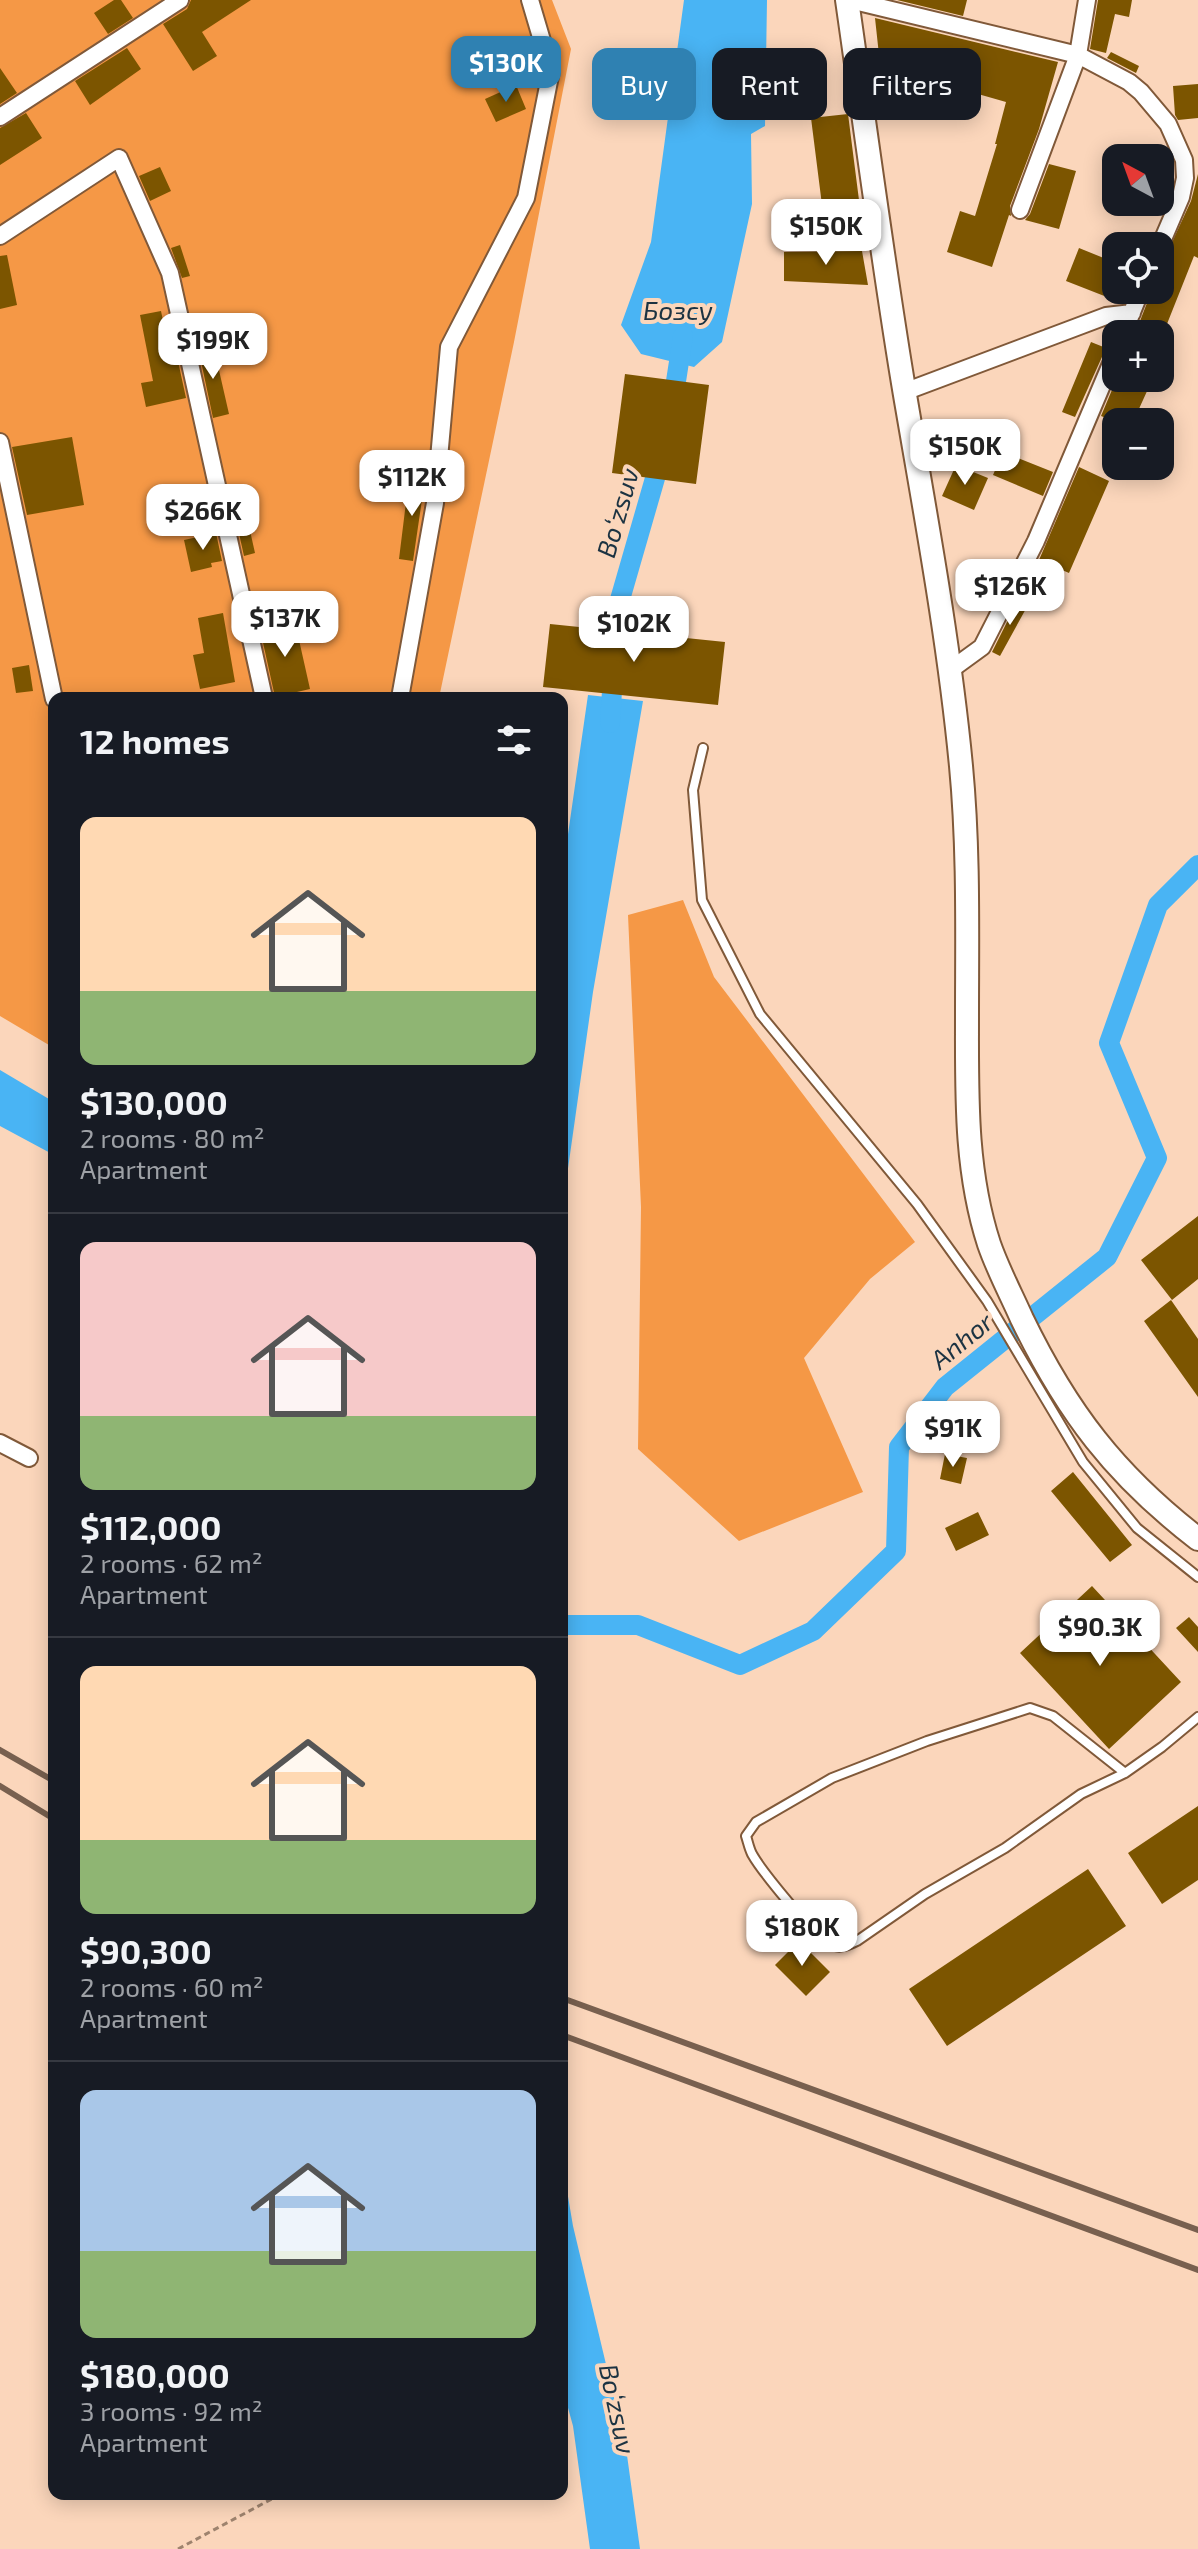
<!DOCTYPE html>
<html lang="en">
<head>
<meta charset="utf-8">
<style>
  body { margin:0; font-family:"Exo 2",sans-serif; background:#242831; color:#f1f3f6; height:100vh; display:flex; flex-direction:column; font-size:30px; white-space:nowrap }
  * { box-sizing:border-box; margin:0 }
  p { font-size:26px; color:#9ea1a6 }
  .icon { flex:none; width:44px; height:44px; fill:none; stroke:currentColor; stroke-width:2; stroke-linecap:round; stroke-linejoin:round }
  .map { position:relative; flex:1; overflow:hidden }
  .details { position:absolute; left:48px; top:692px; width:520px; height:1808px; display:flex; flex-direction:column; background:#171b24; border-radius:16px; box-shadow:0 4px 20px #0003 }
  .details>* { flex:none }
  .banner { position:absolute; left:592px; top:48px; width:486px; height:72px; display:flex; gap:16px }
  .needle { width:52px; rotate:319deg }
  .fabs { position:absolute; left:1102px; top:144px; display:grid; gap:16px }
  .fabs a { display:grid; place-items:center; width:72px; height:72px; border-radius:16px; background:#171b24; box-shadow:0 4px 20px #0003; font-size:40px }
  .price { position:absolute; translate:-50% -68px; padding:0 18px; border-radius:16px; background:#fff; color:#222; font-size:26px; line-height:52px; filter:drop-shadow(0 2px 4px #0008) }
  .price::after { content:''; position:absolute; left:50%; top:48px; width:24px; height:18px; margin-left:-12px; background:inherit; clip-path:polygon(0 0,100% 0,50% 100%) }
  .price.current { background:#2f81b2; color:#fff }
  ul { padding:0; list-style:none }
  li { display:grid; align-content:center; gap:16px; height:424px; padding:0 32px }
  li+li { border-top:2px solid #363941 }
  li span { display:grid; place-items:center; height:248px; border-radius:16px; color:#555 }
  li>.icon { margin-inline-start:auto }
  span .icon { width:144px; height:144px; fill:#fffc; stroke-width:1 }
  li b { font-size:34px }
  h2 { display:flex; justify-content:space-between; align-items:center; height:96px; padding:0 32px; font-size:34px }
  .pill { padding:0 28px; border-radius:16px; background:#171b24; box-shadow:0 4px 20px #0003; font-size:28px; line-height:72px }
  .pill.current { background:#2f81b2; color:#fff }
  .map>svg:first-child { display:block }
</style>
</head>
<body>
<div class="map">
<svg width="1198" height="2549" viewBox="0 0 1198 2549">
  <rect width="100%" height="100%" fill="#fbd6bb"/>
  <path fill="#f59846" d="M 0,0 L 552,0 L 571,49 L 514,342 L 439,698 L 54,698 L 54,1048 L 0,1016 Z
    M 683,900 L 714,977 L 915,1242 L 870,1279 L 804,1358 L 863,1492 L 739,1541 L 638,1449 L 641,1207 L 628,915 Z"/>
  <path fill="#49b4f4" d="M 684,0 L 767,0 L 765,126 L 751,134 L 752,204 L 722,342 L 694,367 L 641,354 L 621,325 L 651,242 Z
    M 588,695 L 643,701 L 593,992 L 562,1211 L 562,876 Z
    M 0,1070 L 54,1102 L 54,1155 L 0,1126 Z
    M 562,2161 L 573,2226 L 626,2448 L 640,2549 L 590,2549 L 573,2426 L 562,2386 Z"/>
  <g fill="none" stroke-linecap="round" stroke-linejoin="round">
    <path stroke="#49b4f4" stroke-width="20" d="M 672,407 L 683,336
      M 610,723 L 617,610 L 662,454
      M 562,1625 L 638,1625 L 740,1665 L 813,1631 L 896,1551 L 899,1447 L 945,1387 L 1107,1257 L 1157,1158 L 1109,1043 L 1158,905 L 1198,865"/>
  </g>
  <path fill="#7c5500" d="M 114,0 L 121,0 L 133,18 L 108,34 L 94,13 Z
    M 191,0 L 251,0 L 202,32 L 217,56 L 193,71 L 163,24 L 187,9 Z
    M 897,0 L 967,0 L 963,16 Z
    M 1098,0 L 1132,0 L 1129,17 L 1115,14 L 1106,53 L 1090,49 Z
    M 875,18 L 1058,62 L 1039,129 L 1010,206 L 1011,216 L 1009,215 L 992,267 L 947,252 L 960,211 L 975,216 L 997,144 L 995,144 L 1006,102 L 964,90 L 968,78 L 879,55 Z
    M 127,48 L 141,69 L 90,105 L 75,81 Z
    M 1111,52 L 1139,66 L 1136,73 L 1107,58 Z
    M 0,68 L 17,93 L 0,104 Z
    M 1198,84 L 1198,118 L 1178,120 L 1175,115 L 1173,86 Z
    M 516,85 L 526,109 L 496,122 L 485,99 Z
    M 26,113 L 42,138 L 0,165 L 0,128 Z
    M 848,114 L 860,208 L 823,213 L 811,118 Z
    M 1049,164 L 1076,171 L 1059,229 L 1025,220 L 1030,214 Z
    M 160,167 L 171,191 L 150,201 L 139,176 Z
    M 1198,174 L 1198,258 L 1194,256 L 1163,334 L 1135,334 L 1152,290 L 1160,290 L 1160,268 L 1191,201 Z
    M 180,245 L 190,276 L 182,278 L 171,248 Z
    M 1079,248 L 1116,263 L 1116,289 L 1112,299 L 1066,281 Z
    M 862,251 L 868,285 L 784,281 L 784,252 Z
    M 7,255 L 17,305 L 0,309 L 0,256 Z
    M 161,311 L 170,354 L 176,352 L 186,398 L 146,407 L 141,383 L 153,381 L 140,315 Z
    M 1091,342 L 1106,348 L 1075,417 L 1062,412 Z
    M 213,344 L 229,414 L 213,418 L 198,347 Z
    M 625,374 L 709,385 L 696,484 L 612,473 Z
    M 1117,378 L 1153,378 L 1133,422 L 1116,422 L 1101,416 Z
    M 72,437 L 84,505 L 27,515 L 12,447 Z
    M 1003,452 L 1053,472 L 1043,496 L 993,475 Z
    M 956,465 L 988,478 L 974,510 L 942,496 Z
    M 1079,467 L 1109,481 L 1069,573 L 1039,560 Z
    M 409,478 L 425,479 L 413,561 L 399,559 Z
    M 240,486 L 255,553 L 244,556 L 229,488 Z
    M 216,533 L 222,561 L 211,563 L 212,567 L 191,572 L 184,540 Z
    M 1018,600 L 1028,605 L 1000,656 L 992,652 Z
    M 223,613 L 235,682 L 200,689 L 193,655 L 204,653 L 198,618 Z
    M 295,622 L 310,689 L 275,697 L 260,629 Z
    M 550,624 L 725,642 L 718,705 L 543,687 Z
    M 29,665 L 33,691 L 16,693 L 12,668 Z
    M 1198,1216 L 1198,1279 L 1172,1300 L 1141,1260 Z
    M 1171,1300 L 1198,1339 L 1198,1397 L 1144,1321 Z
    M 945,1454 L 967,1458 L 961,1484 L 940,1479 Z
    M 1073,1472 L 1132,1545 L 1110,1562 L 1051,1491 Z
    M 978,1512 L 989,1535 L 956,1551 L 945,1528 Z
    M 1092,1586 L 1181,1682 L 1109,1749 L 1020,1653 Z
    M 1189,1617 L 1198,1627 L 1198,1652 L 1176,1628 Z
    M 1198,1806 L 1198,1880 L 1162,1904 L 1128,1853 Z
    M 1088,1869 L 1126,1926 L 947,2046 L 909,1989 Z
    M 799,1941 L 830,1972 L 806,1996 L 775,1965 Z"/>
  <g fill="none" stroke-linecap="round" stroke-linejoin="round">
    <defs>
      <path id="service" d="M 703,748 L 693,790 L 702,900 L 760,1014 L 917,1204 L 987,1301 L 1083,1462 L 1137,1528 L 1198,1577
        M 1125,1773 L 1053,1716 L 1030,1708 L 927,1741 L 832,1778 L 756,1822 L 746,1836 C 748,1842 749,1848 752,1854 C 761,1870 816,1939 832,1945 C 840,1949 849,1945 857,1941 L 925,1894 L 1005,1848 L 1081,1794 L 1125,1773 L 1162,1747 L 1198,1717"/>
      <path id="minor" d="M 850,0 L 1078,55 L 1129,82 L 1141,92 L 1168,124 L 1184,160 L 1185,178 L 1181,197 L 1160,246
        M 0,117 L 180,0
        M 1020,210 L 1078,55 L 1087,0
        M 0,236 L 119,158 L 170,273 L 264,698
        M 1123,334 L 1141,290
        M 904,392 L 1106,316 L 1132,313
        M 0,442 L 54,699
        M 949,671 L 982,647 L 1036,541 L 1116,352
        M 400,698 L 435,503 L 449,347 L 526,198 L 551,71 L 530,0
        M 0,1443 L 29,1458"/>
      <path id="secondary" d="M 847,0 C 866,132 883,264 905,395 C 926,518 949,641 961,766 C 969,850 967,934 967,1018 C 967,1095 965,1170 989,1244 C 998,1270 1011,1294 1022,1319 C 1067,1412 1115,1475 1198,1539"/>
    </defs>
    <use href="#service" stroke="#805939" stroke-width="12"/>
    <use href="#minor" stroke="#805939" stroke-width="20"/>
    <use href="#secondary" stroke="#805939" stroke-width="26"/>
    <path stroke="#9e836e" stroke-width="3" stroke-dasharray="6 4" stroke-linecap="butt" d="M 178,2549 L 281,2494"/>
    <use href="#service" stroke="#fff" stroke-width="8"/>
    <use href="#minor" stroke="#fff" stroke-width="16"/>
    <use href="#secondary" stroke="#fff" stroke-width="22"/>
    <path stroke="#78604f" stroke-width="6" d="M 0,1750 L 54,1781
      M 0,1786 L 54,1819
      M 562,1998 L 1198,2230
      M 562,2035 L 1198,2270"/>
  </g>
  <g text-anchor="middle" stroke-width="8" stroke-linejoin="round" paint-order="stroke">
    <g font-size="26" font-style="italic" fill="#1c3342" stroke="#fbd6bb">
      <text x="678" y="320">Бозсу</text>
      <text transform="translate(618 513) rotate(-74)" y="9">Boʻzsuv</text>
      <text transform="translate(962 1341) rotate(-39)" y="9">Anhor</text>
      <text transform="translate(617 2409) rotate(78)" y="9">Boʻzsuv</text>
    </g>
  </g>
</svg>
<div class="fabs">
<a><svg class="needle" viewBox="-14 -14 28 28"><path d="M0-13l5 13h-10z" fill="#e53935"/><path d="M0 13l5-13h-10z" fill="#9ea1a6"/></svg></a>
<a><svg class="icon" aria-label="locate" viewBox="0 0 24 24"><circle cx="12" cy="12" r="6"/><path d="M12 2v4M12 18v4M2 12h4M18 12h4"/></svg></a>
<a>+</a>
<a>−</a>
</div>
<b class="price current" style="left:506px;top:104px">$130K</b>
<b class="price" style="left:826px;top:267px">$150K</b>
<b class="price" style="left:213px;top:381px">$199K</b>
<b class="price" style="left:965px;top:487px">$150K</b>
<b class="price" style="left:412px;top:518px">$112K</b>
<b class="price" style="left:203px;top:552px">$266K</b>
<b class="price" style="left:1010px;top:627px">$126K</b>
<b class="price" style="left:285px;top:659px">$137K</b>
<b class="price" style="left:634px;top:664px">$102K</b>
<b class="price" style="left:953px;top:1469px">$91K</b>
<b class="price" style="left:1100px;top:1668px">$90.3K</b>
<b class="price" style="left:802px;top:1968px">$180K</b>
<div class="banner">
<a class="pill current">Buy</a>
<a class="pill">Rent</a>
<a class="pill">Filters</a>
</div>
<section class="details">
<h2>12 homes<svg class="icon" aria-label="filters" viewBox="0 0 24 24"><path d="M4 7h16M4 17h16"/><circle cx="9" cy="7" r="2"/><circle cx="15" cy="17" r="2"/></svg></h2>
<ul>
<li><span style="background:linear-gradient(#ffd9b3 70%,#8fb573 0)"><svg class="icon" aria-label="home" viewBox="0 0 24 24"><path d="M3 11l9-7 9 7M6 9v11h12V9"/></svg></span><div><b>$130,000</b><p>2 rooms · 80 m²</p><p>Apartment</p></div></li>
<li><span style="background:linear-gradient(#f6c9c9 70%,#8fb573 0)"><svg class="icon" aria-label="home" viewBox="0 0 24 24"><path d="M3 11l9-7 9 7M6 9v11h12V9"/></svg></span><div><b>$112,000</b><p>2 rooms · 62 m²</p><p>Apartment</p></div></li>
<li><span style="background:linear-gradient(#ffd9b3 70%,#8fb573 0)"><svg class="icon" aria-label="home" viewBox="0 0 24 24"><path d="M3 11l9-7 9 7M6 9v11h12V9"/></svg></span><div><b>$90,300</b><p>2 rooms · 60 m²</p><p>Apartment</p></div></li>
<li><span style="background:linear-gradient(#a9c7e8 65%,#8fb573 0)"><svg class="icon" aria-label="home" viewBox="0 0 24 24"><path d="M3 11l9-7 9 7M6 9v11h12V9"/></svg></span><div><b>$180,000</b><p>3 rooms · 92 m²</p><p>Apartment</p></div></li>
</ul>
</section>
</div>
</body>
</html>
